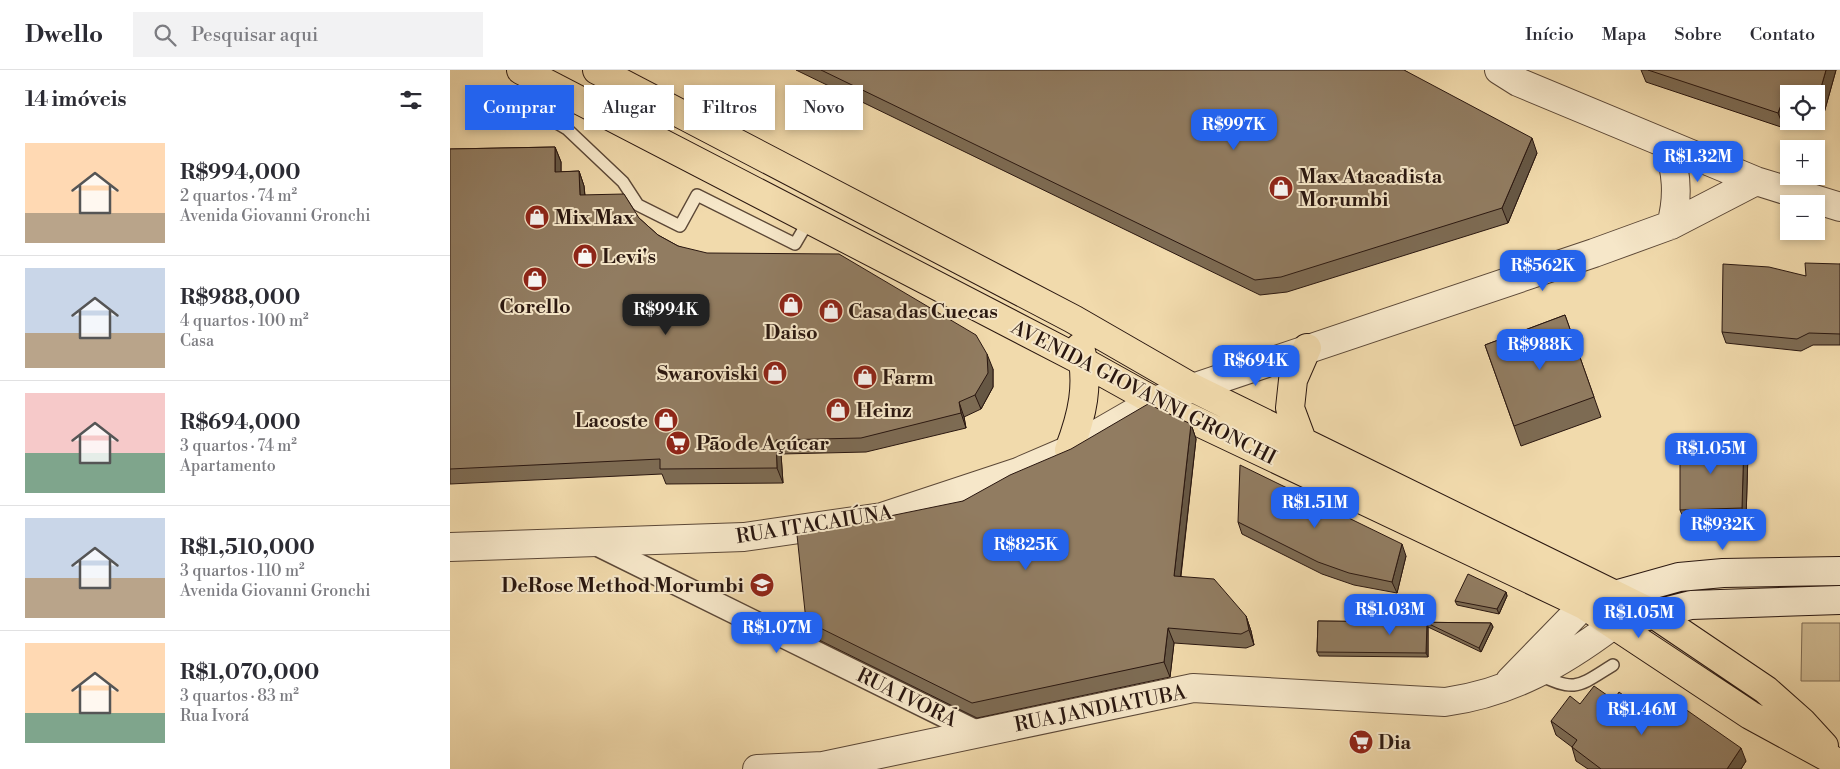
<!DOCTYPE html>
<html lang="pt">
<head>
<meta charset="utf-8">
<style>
  body { margin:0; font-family:"Libre Bodoni",serif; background:#f2f2f3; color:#2b2b33; height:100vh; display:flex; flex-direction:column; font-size:19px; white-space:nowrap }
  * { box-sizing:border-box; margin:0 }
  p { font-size:16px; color:#7c7c81 }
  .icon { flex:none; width:28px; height:28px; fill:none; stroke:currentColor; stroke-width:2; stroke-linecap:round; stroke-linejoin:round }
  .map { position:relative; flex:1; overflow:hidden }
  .panel { display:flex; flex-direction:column; background:#fff; width:450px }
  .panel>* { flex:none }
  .top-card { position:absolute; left:15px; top:15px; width:475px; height:45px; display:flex; gap:10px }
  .buttons { position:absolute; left:1330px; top:15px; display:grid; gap:10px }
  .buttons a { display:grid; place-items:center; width:45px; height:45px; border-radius:0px; background:#fff; box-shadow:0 2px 8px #0003; font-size:25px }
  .price { position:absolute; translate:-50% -42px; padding:0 11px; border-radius:10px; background:#2563eb; color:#fff; font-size:16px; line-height:32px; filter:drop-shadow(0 1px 2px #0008) }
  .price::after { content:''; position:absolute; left:50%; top:30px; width:15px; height:11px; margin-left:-8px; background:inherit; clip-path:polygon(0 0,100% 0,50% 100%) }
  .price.on { background:#222; color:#fff }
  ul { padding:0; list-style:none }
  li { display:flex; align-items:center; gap:15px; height:125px; padding:0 25px }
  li+li { border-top:1px solid #e1e1e2 }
  li span { display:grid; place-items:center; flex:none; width:140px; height:100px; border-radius:0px; color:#555 }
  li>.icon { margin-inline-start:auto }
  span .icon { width:60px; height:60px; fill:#fffc; stroke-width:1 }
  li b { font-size:21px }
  h2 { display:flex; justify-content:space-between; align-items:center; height:60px; padding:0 25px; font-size:21px }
  .chip { padding:0 18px; border-radius:0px; background:#fff; box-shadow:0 2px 8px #0003; font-size:18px; line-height:45px }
  .chip.on { background:#2563eb; color:#fff }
  header { display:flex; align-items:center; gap:30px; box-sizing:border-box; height:70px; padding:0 25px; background:#fff; border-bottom:1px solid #e1e1e2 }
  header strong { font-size:24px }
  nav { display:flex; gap:28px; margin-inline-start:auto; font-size:18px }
  .search { width:350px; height:45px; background:#f2f2f3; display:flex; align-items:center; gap:12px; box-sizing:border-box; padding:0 18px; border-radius:0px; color:#7c7c81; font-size:19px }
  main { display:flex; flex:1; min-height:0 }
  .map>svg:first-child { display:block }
</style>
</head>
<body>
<header>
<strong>Dwello</strong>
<div class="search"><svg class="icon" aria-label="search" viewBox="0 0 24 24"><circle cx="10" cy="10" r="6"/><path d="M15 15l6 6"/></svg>Pesquisar aqui</div>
<nav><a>Início</a><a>Mapa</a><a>Sobre</a><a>Contato</a></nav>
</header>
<main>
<section class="panel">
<h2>14 imóveis<svg class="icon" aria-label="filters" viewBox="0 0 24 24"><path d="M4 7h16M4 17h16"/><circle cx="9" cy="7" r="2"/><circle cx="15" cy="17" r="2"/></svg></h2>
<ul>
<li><span style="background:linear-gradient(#ffd9b3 70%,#b9a48a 0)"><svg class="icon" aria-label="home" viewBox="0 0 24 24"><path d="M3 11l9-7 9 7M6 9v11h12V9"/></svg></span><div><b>R$994,000</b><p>2 quartos · 74 m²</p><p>Avenida Giovanni Gronchi</p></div></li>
<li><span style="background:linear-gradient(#c9d6e8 65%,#b9a48a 0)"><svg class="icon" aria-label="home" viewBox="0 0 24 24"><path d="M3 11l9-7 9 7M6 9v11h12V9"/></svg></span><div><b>R$988,000</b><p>4 quartos · 100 m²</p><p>Casa</p></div></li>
<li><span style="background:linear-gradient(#f6c9c9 60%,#7fa58c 0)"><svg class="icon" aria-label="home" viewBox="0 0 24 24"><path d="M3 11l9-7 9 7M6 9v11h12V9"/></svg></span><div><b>R$694,000</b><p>3 quartos · 74 m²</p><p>Apartamento</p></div></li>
<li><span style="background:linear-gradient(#c9d6e8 60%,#b9a48a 0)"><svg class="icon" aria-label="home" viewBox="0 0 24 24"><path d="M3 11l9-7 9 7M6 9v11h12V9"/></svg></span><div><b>R$1,510,000</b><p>3 quartos · 110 m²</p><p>Avenida Giovanni Gronchi</p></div></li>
<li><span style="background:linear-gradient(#ffd9b3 70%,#7fa58c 0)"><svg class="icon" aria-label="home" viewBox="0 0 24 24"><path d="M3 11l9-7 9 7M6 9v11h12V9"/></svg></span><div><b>R$1,070,000</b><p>3 quartos · 83 m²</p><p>Rua Ivorá</p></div></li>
</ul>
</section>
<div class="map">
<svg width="1390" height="699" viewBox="0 0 1390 699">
  <rect width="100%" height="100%" fill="#f1daac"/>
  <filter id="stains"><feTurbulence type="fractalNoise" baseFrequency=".004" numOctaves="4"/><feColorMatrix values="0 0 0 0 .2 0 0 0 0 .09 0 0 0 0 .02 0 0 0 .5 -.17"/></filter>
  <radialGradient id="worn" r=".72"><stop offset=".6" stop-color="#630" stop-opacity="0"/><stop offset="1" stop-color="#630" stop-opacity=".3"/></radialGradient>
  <path fill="#cfb991" stroke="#7c6850" d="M 1352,553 L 1390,553 L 1390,611 L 1351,611 Z"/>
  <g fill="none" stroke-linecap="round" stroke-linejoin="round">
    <defs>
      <path id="service" d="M 102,17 L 88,42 L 117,59 L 173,112 L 188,135 L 230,156 L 247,125 L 345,174 L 359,150
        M 1088,604 C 1126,623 1129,616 1163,595"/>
      <path id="minor" d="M 142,472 L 529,663"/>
      <path id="tertiary" d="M 1049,0 L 1068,12 L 1306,111 L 1390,137
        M 1217,74 C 1227,101 1229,126 1221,155
        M 0,477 L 294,467 L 432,447 L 568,402 L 619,380 L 704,331 L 1144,183 L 1221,155 L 1306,111
        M 1060,611 L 1134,535
        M 307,699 L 373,696 L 743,618 L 995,632 C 1060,623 1111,594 1163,555"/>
      <path id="secondary" d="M 1147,530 L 1229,507 L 1273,503 L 1390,501
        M 1163,555 L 1241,535 L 1390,530"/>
      <path id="primary" d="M 71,0 L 634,292 L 704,331 L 1134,535 L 1300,645 L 1390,694
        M 147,0 L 623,249 L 741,317 L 1202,543 L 1316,620 L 1352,652 L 1374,676
        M 853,373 L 840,338 L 843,310 L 857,278
        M 619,380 C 632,346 640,314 630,277"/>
    </defs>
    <use href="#service" stroke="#5c4837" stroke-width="14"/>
    <use href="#minor" stroke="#5c4837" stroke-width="25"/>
    <use href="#tertiary" stroke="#5c4837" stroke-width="30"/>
    <use href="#secondary" stroke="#2a1710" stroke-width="30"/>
    <use href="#primary" stroke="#2a1710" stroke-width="30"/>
    <use href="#service" stroke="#f6e7c9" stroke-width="11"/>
    <use href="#minor" stroke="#f6e7c9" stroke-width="22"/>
    <use href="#tertiary" stroke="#f6e7c9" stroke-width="28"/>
    <use href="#secondary" stroke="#f6e7c9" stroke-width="28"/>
    <use href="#primary" stroke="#f1daac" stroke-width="28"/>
  </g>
  <path fill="#7d6b53" stroke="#2a1710" d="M 346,0 L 954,0 L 1087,83 L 1058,153 L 837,222 L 810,225 Z
    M 1191,0 L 1386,0 L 1374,43 L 1366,40 L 1366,24 L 1339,24 L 1339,43 L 1334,58 L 1196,12 Z
    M 105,77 L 111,92 L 111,102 L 129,101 L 134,116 L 135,125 L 189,148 L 208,165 L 228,176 L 543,299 L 543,317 L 531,339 L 514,347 L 516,358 L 416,382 L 331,384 L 333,413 L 216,414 L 212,404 L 0,414 L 0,79 Z
    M 1390,194 L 1390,275 L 1363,275 L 1351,281 L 1276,273 L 1272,262 L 1356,206 Z
    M 1115,245 L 1151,347 L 1071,376 L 1035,275 Z
    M 741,354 L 746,369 L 731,506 L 796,546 L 801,561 L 804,575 L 796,578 L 724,573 L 720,607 L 527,648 L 361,566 L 356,551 L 513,431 Z
    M 1294,370 L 1298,382 L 1296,450 L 1235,452 L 1230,440 Z
    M 788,452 L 956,486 L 947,523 L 904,515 L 872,504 L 792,464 Z
    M 1056,522 L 1057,526 L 1049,544 L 1007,535 L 1005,531 Z
    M 868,551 L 1041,553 L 1043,557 L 1031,582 L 978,557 L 978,587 L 869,586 L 867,582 Z
    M 1164,630 L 1213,655 L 1296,691 L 1291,699 L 1138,699 L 1126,691 L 1122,677 L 1106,665 L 1101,651 L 1130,634 Z"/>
  <path fill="#665744" stroke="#2a1710" d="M 1376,0 L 1386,0 L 1374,43 L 1368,28 Z
    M 1334,27 L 1339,40 L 1339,43 L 1334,58 L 1328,43 Z
    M 1082,68 L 1087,83 L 1058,153 L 1052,138 Z
    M 105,77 L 111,92 L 111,117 L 105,102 Z
    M 129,101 L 134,116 L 136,140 L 130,125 Z
    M 537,284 L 543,299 L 543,317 L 531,339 L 525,325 Z
    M 509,332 L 514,347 L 516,358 L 511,343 Z
    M 741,354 L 746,369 L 729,520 L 724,506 Z
    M 326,370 L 331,384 L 333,413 L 327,398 Z
    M 1294,370 L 1298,382 L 1296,450 L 1292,438 Z
    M 952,474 L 956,486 L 947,523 L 942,512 Z
    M 1056,522 L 1057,526 L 1049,544 L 1047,539 Z
    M 796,546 L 801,561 L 804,575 L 799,560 Z
    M 977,553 L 978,557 L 978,587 L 976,583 Z
    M 1041,553 L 1043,557 L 1031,582 L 1029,578 Z
    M 718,558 L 724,573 L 720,607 L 714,592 Z
    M 1291,678 L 1296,691 L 1291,699 L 1277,699 Z"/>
  <path fill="#917c61" stroke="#2a1710" d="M 371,0 L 954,0 L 1082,68 L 1052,138 L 831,207 L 805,210 Z
    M 1198,0 L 1376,0 L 1368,28 L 1366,27 L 1366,24 L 1356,24 L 1346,20 L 1334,27 L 1328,43 Z
    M 105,77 L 105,102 L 129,101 L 130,125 L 174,124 L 189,148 L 208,165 L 228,176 L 257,183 L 389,184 L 526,265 L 537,284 L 538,303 L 525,325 L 509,332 L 511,343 L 411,368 L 326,370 L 327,398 L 210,399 L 210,389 L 0,399 L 0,79 Z
    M 1355,193 L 1390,194 L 1390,264 L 1359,263 L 1347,269 L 1272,262 L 1273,194 L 1319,197 L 1356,206 Z
    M 1115,245 L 1144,327 L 1064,356 L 1035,275 Z
    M 698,334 L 741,354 L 724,506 L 764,509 L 796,546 L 799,560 L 791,564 L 718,558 L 714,592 L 522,633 L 356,551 L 347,465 L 513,431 L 560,405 L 621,379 Z
    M 1294,370 L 1292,438 L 1230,440 L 1230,371 Z
    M 790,395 L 952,474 L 942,512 L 899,503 L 868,492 L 788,452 Z
    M 1018,504 L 1056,522 L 1047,539 L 1005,531 Z
    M 868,551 L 1041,553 L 1029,578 L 977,553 L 976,583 L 867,582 Z
    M 1144,616 L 1164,630 L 1169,622 L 1213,655 L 1228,634 L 1291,678 L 1277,699 L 1151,699 L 1122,677 L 1127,670 L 1101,651 L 1120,626 L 1130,634 Z"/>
  <defs>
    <symbol id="shop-disc" viewBox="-11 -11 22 22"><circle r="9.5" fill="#8f2418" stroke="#f6e7c9"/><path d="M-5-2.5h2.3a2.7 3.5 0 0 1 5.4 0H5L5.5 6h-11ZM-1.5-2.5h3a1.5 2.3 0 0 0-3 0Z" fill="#fff"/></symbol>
    <symbol id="supermarket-disc" viewBox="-11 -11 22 22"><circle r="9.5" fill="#8f2418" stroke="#f6e7c9"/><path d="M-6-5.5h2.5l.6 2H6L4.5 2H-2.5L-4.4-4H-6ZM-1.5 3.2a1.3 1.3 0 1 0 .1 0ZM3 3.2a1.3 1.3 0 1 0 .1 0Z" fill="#fff"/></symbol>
    <symbol id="university-disc" viewBox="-11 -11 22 22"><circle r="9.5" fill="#8f2418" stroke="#f6e7c9"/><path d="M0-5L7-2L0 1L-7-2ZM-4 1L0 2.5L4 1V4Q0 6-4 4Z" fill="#fff"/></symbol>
  </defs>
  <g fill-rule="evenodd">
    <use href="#shop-disc" x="817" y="104" width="28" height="28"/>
    <use href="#shop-disc" x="73" y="133" width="28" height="28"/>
    <use href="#shop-disc" x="121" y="172" width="28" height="28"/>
    <use href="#shop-disc" x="71" y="195" width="28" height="28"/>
    <use href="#shop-disc" x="327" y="221" width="28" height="28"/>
    <use href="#shop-disc" x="367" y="227" width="28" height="28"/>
    <use href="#shop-disc" x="311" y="289" width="28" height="28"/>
    <use href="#shop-disc" x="401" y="293" width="28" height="28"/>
    <use href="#shop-disc" x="374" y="326" width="28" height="28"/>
    <use href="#shop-disc" x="202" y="336" width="28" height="28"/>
    <use href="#supermarket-disc" x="214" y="359" width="28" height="28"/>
    <use href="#university-disc" x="298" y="501" width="28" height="28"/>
    <use href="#supermarket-disc" x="897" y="658" width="28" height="28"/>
  </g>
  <g text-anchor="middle" stroke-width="4" stroke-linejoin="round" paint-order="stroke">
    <g font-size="20" font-weight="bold" fill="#2a1710" stroke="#f6e7c9" text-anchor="start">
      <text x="848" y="113">Max Atacadista<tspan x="848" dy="23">Morumbi</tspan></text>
      <text x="104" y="154">Mix Max</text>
      <text x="152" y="193">Levi's</text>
      <text x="85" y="243" text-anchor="middle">Corello</text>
      <text x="398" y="248">Casa das Cuecas</text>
      <text x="341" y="269" text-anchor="middle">Daiso</text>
      <text x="308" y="310" text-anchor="end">Swaroviski</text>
      <text x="432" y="314">Farm</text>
      <text x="406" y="347">Heinz</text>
      <text x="198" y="357" text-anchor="end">Lacoste</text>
      <text x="246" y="380">Pão de Açúcar</text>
      <text x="294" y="522" text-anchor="end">DeRose Method Morumbi</text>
      <text x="928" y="679">Dia</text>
    </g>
    <g font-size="20" fill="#2a1710" stroke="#f6e7c9">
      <text transform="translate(694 322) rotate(27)" y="7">AVENIDA GIOVANNI GRONCHI</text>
      <text transform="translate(364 454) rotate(-9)" y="7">RUA ITACAIÚNA</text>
      <text transform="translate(457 627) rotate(26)" y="7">RUA IVORÁ</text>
      <text transform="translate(650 638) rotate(-11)" y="7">RUA JANDIATUBA</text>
    </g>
  </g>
  <rect width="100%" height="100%" filter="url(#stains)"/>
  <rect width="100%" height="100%" fill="url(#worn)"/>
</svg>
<div class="buttons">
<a><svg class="icon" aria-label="locate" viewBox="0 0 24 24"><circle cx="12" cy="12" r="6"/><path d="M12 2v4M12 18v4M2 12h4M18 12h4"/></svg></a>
<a>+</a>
<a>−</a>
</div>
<b class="price" style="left:784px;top:81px">R$997K</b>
<b class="price" style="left:1248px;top:113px">R$1.32M</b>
<b class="price" style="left:1093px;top:222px">R$562K</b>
<b class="price on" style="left:216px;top:266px">R$994K</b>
<b class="price" style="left:1090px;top:301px">R$988K</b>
<b class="price" style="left:806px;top:317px">R$694K</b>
<b class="price" style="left:1261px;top:405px">R$1.05M</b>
<b class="price" style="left:865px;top:459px">R$1.51M</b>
<b class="price" style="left:1273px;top:481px">R$932K</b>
<b class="price" style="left:576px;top:501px">R$825K</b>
<b class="price" style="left:940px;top:566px">R$1.03M</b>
<b class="price" style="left:1189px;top:569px">R$1.05M</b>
<b class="price" style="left:327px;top:584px">R$1.07M</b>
<b class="price" style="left:1192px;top:666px">R$1.46M</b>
<div class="top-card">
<a class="chip on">Comprar</a>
<a class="chip">Alugar</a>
<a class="chip">Filtros</a>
<a class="chip">Novo</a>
</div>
</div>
</main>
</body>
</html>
